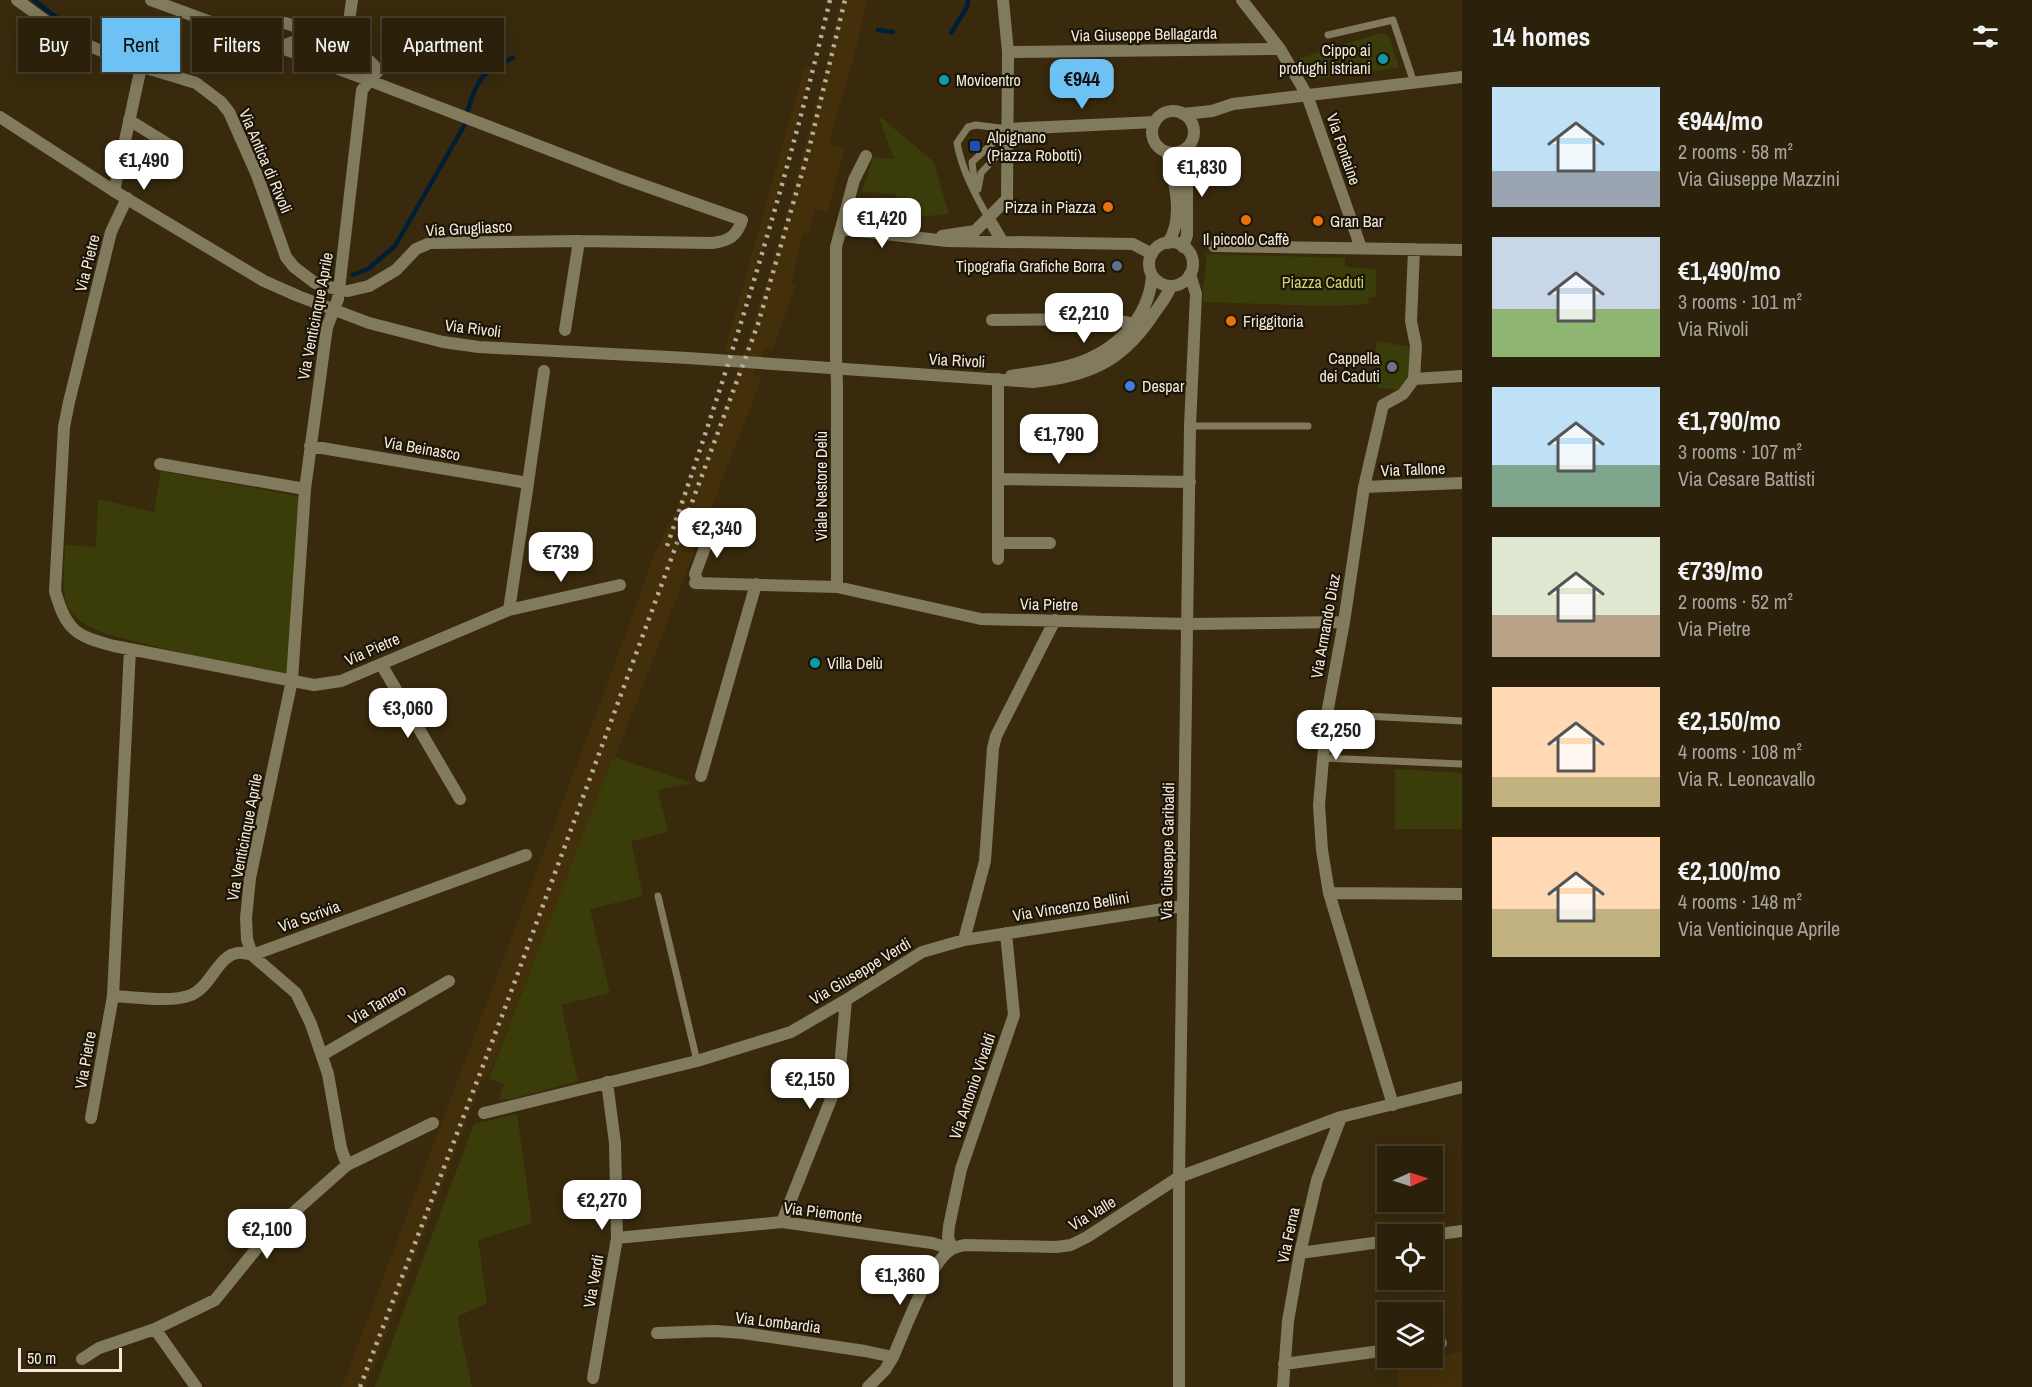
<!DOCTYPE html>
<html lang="en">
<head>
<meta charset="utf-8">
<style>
  body { margin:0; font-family:"Archivo Narrow",sans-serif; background:#332813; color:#f1f3f6; height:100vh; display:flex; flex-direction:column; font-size:22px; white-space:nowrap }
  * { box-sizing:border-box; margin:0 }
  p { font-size:20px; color:#a6a39c }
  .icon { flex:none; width:33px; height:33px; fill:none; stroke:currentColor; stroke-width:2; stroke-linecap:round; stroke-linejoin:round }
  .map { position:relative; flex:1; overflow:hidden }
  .sheet { display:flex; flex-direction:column; background:#2b200a; width:570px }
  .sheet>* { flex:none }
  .top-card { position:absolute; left:18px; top:18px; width:570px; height:54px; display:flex; gap:12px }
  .needle { width:39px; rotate:87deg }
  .buttons { position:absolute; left:1377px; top:1146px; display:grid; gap:12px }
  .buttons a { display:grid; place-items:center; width:66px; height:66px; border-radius:0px; background:#2b200a; box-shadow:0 3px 15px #0003,0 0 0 2px #473e2b; font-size:30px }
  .scale { position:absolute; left:18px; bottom:15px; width:104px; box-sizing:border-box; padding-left:6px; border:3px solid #f3ead9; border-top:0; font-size:16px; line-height:21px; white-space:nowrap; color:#f3ead9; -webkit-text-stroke:4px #1b1408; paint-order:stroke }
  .price { position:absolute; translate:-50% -51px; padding:0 14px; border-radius:12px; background:#fff; color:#222; font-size:20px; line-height:39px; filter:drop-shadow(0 2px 3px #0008) }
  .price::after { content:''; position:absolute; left:50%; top:36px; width:18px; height:14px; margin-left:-9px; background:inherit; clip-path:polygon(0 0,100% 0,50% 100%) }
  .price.on { background:#6dc2f3; color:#111 }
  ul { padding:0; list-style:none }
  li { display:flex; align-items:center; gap:18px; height:150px; padding:0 30px }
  li span { display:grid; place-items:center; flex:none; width:168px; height:120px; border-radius:0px; color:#555 }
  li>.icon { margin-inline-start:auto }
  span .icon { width:72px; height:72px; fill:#fffc; stroke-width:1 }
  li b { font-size:26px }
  h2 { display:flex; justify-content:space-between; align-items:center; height:72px; padding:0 30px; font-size:26px }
  .chip { padding:0 21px; border-radius:0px; background:#2b200a; box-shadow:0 3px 15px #0003,0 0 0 2px #473e2b; font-size:21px; line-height:54px }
  .chip.on { background:#6dc2f3; color:#111 }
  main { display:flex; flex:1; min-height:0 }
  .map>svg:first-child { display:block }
</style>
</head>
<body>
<main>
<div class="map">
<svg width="1462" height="1387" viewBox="0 0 1462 1387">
  <rect width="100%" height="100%" fill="#392a0d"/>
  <path fill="#43300a" d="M 841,0 L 867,0 L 854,57 L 830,138 L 829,142 L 834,143 L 833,145 L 845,149 L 827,212 L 815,208 L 808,235 L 803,234 L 791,284 L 796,285 L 773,349 L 764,349 L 753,376 L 762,377 L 593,815 L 489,1074 L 483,1078 L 366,1387 L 342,1387 L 615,663 L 654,555 L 707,444 L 710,444 L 726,404 L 754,322 L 782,232 L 827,63 Z
    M 805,65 L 812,66 L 769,225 L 729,353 L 725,350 Z
    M 1462,1352 L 1462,1387 L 1398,1387 L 1398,1360 L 1432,1358 L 1433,1356 Z"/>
  <path fill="#3a3d09" d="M 1381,33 L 1386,34 L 1390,38 L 1399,68 L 1308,80 L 1300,58 Z
    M 878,115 L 933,161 L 949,214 L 895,219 L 896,194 L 862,192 L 873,157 L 894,159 Z
    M 1206,254 L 1345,258 L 1345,267 L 1376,269 L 1376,297 L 1368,298 L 1369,304 L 1328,306 L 1203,302 C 1202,285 1207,271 1206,254 Z
    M 1376,341 L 1410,347 C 1414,362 1410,378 1401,391 L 1378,387 Z
    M 161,471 L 304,497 L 292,680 L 109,635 C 54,615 64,596 65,545 L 96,547 L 98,499 L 154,512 Z
    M 613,757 L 692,783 L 658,790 L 668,832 L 631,841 L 643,896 L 590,909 L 610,993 L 561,1005 L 578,1081 L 511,1099 L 499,1099 L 504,1084 L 489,1078 Z
    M 1395,769 L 1462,773 L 1462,829 L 1395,829 Z
    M 517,1114 L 532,1223 L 478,1240 L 487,1303 L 457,1317 L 472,1387 L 375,1387 L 474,1124 Z"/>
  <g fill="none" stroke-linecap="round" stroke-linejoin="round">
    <path stroke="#001e35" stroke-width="4.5" d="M 34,0 L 65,24
      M 878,30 L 893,32
      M 951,33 L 967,7 L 968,0
      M 468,110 C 476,81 484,68 513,58
      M 353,275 L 368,269 L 395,246 L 464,126"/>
    <path stroke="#827a5d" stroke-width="7" d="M 1328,35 L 1393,20 L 1414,83
      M 975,188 L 972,162 L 1006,131
      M 978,189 L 981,173 L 1003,149 L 1005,143
      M 989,219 C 975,195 962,170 957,143 L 968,127 L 976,125 L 1008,129
      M 1190,426 L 1308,426
      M 1327,714 L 1462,721
      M 1322,758 L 1462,764
      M 658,896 L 697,1061"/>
    <path stroke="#827a5d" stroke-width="12" d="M 17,0 L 68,37 L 133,64 L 196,83 L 221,102 L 229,112 L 257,175 L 286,257 L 294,267 L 315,283 L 328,287 L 348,291 L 369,286 L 396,270 L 416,249 L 430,243 L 579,241 L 712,243 C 729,241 737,236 742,220 L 620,177 L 368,80 L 151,0
      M 1242,0 L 1280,49 L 1307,95 L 1361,248
      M 285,23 L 346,43 C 356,54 371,58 378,71 L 362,90 L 338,298
      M 346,43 L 352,0
      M 280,47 L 295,41 L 326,49 L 339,51 L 346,43
      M 1008,52 L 1280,49
      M 129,120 L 176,149
      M 1008,129 L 1155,122
      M 114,191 L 141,67
      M 127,198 L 111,232 L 69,402 L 64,427 L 55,591 C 66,630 75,636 114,646 L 314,685 L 341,681 L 509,610 L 620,585
      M 989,219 L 1002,241
      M 841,229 L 947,241 L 1133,244 L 1152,254
      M 942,236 L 975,231 L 1007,199 L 1008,52 L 1003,0
      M 1214,246 L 1462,250
      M 992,320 L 1109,319 L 1134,324
      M 327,327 L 305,489 L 292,680 L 250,878 L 246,918 L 247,939 L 252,955 L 296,993 L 311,1024 L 328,1074 L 341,1148 L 347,1165
      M 565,330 L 579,241
      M 836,357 L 836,247 L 854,180 L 866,156
      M 998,379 L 998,479 L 1190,482
      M 1414,379 L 1462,376
      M 837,385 L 837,587
      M 310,446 L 528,483 L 509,610
      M 160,464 L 305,489
      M 998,479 L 998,559
      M 528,483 L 544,371
      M 1364,487 L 1462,483
      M 998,543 L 1050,543
      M 695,583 L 837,587 L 981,619 L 1188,624 L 1344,622
      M 698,583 L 695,574 L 710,534
      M 381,664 L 460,799
      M 701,776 L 756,584
      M 1329,893 L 1462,894
      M 964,940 L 985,861 L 993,748 L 996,736 L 1055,620
      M 113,996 C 135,997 171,1003 191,995 C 211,987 218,955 238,953 C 242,952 248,954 252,955 L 526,855
      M 322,1055 L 449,981
      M 1393,1105 L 1329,893 L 1322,850 L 1319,805 L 1327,714 L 1344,622 L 1364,487 L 1383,405 L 1403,394 L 1414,379 L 1416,346 L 1411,321 L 1414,249
      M 484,1113 L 697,1061 L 791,1032 L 846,1000 L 922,952 L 964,940 L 1183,906
      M 91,1118 L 113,996 L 130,649
      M 782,1222 L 839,1079 L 846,1000
      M 1432,1235 L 1462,1231
      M 617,1238 L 782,1222 L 932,1243 L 952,1249
      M 952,1249 L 948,1237 L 949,1226 L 961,1169 L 1014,1015 L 1006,933
      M 1300,1253 L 1388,1241
      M 155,1329 L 196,1387
      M 657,1333 L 715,1331 L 743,1333 L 865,1351 L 893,1357
      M 1432,1345 L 1441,1343
      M 82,1359 L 99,1348 L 155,1329 L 215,1300 L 266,1237 L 347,1165 L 433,1123
      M 1284,1364 L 1388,1350
      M 593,1378 L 617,1238 L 615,1143 L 607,1082
      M 868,1387 L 885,1370 L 893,1357 C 904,1332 930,1261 952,1249 C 955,1247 961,1246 965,1245 L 1056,1247 L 1071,1245 L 1087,1237 L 1179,1177 L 1341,1117 L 1462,1087
      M 1283,1387 L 1288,1321 L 1300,1253 L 1317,1180 L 1341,1117"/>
    <path stroke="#827a5d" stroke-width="12" d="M1152 132a21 21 0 1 1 42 0a21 21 0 1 1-42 0Z
      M 1183,114 L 1212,111 L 1233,104 L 1462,77
      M 0,117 L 114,191 L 264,281 L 298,296 L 369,323 L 443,342 L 479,347 L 688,358 L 1033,382 C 1086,377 1120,363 1151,318 C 1158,307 1166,299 1171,286
      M 1167,152 C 1174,180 1185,217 1168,243
      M1149 264a22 22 0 1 1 44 0a22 22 0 1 1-44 0Z
      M 1183,247 L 1187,235 L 1187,177 L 1190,144
      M 1011,376 C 1032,372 1054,371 1075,364 C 1115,351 1149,319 1152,276
      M 1179,1387 L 1179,1177 L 1190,426 L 1196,294 L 1190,274"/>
    <path stroke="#b8ad99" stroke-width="4.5" stroke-dasharray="3 6" stroke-linecap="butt" d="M 667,546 C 730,366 786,185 830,0
      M 360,1387 L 505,1008 L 758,324 L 809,149 L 845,0"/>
    <path stroke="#827a5d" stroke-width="12" d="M 327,327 L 338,299
      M 836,357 L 837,385"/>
  </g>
  <g fill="#0f9aa8" stroke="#1b1408" stroke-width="2">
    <circle cx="1383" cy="59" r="6"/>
    <circle cx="944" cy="80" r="6"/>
    <circle cx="815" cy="663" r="6"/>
  </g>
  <rect fill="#1a4fb4" stroke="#1b1408" stroke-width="2" x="969" y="140" width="12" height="12" rx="3"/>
  <g fill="#e8710a" stroke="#1b1408" stroke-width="2">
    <circle cx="1108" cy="207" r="6"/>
    <circle cx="1246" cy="220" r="6"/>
    <circle cx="1318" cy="221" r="6"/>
    <circle cx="1231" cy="321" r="6"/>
  </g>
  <circle fill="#5c6f8a" stroke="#1b1408" stroke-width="2" cx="1117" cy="266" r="6"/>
  <circle fill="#6b7280" stroke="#1b1408" stroke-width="2" cx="1392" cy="367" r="6"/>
  <circle fill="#3f7fe0" stroke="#1b1408" stroke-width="2" cx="1130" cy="386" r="6"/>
  <g text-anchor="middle" stroke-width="4.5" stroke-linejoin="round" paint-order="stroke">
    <g font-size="16" fill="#f3ead9" stroke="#1b1408">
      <text transform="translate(1144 34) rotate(-1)" y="6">Via Giuseppe Bellagarda</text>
      <text transform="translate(1344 149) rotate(71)" y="6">Via Fontaine</text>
      <text transform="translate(266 161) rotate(67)" y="6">Via Antica di Rivoli</text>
      <text transform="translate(469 228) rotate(-3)" y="6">Via Grugliasco</text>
      <text transform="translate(87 263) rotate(-76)" y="6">Via Pietre</text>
      <text transform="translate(315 316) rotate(-79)" y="6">Via Venticinque Aprile</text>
      <text transform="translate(473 328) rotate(7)" y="6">Via Rivoli</text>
      <text transform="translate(957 360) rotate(3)" y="6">Via Rivoli</text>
      <text transform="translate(422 448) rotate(10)" y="6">Via Beinasco</text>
      <text transform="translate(1413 469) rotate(-2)" y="6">Via Tallone</text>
      <text transform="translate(821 486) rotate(-90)" y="6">Viale Nestore Delù</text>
      <text transform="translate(1049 604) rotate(1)" y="6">Via Pietre</text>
      <text transform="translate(1325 626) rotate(-80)" y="6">Via Armando Diaz</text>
      <text transform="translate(372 649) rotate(-24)" y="6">Via Pietre</text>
      <text transform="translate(244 837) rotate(-79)" y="6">Via Venticinque Aprile</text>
      <text transform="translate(1167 851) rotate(-89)" y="6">Via Giuseppe Garibaldi</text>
      <text transform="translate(1071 906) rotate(-9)" y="6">Via Vincenzo Bellini</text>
      <text transform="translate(309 916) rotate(-20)" y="6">Via Scrivia</text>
      <text transform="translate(860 971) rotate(-31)" y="6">Via Giuseppe Verdi</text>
      <text transform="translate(377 1004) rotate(-30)" y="6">Via Tanaro</text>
      <text transform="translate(85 1060) rotate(-80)" y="6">Via Pietre</text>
      <text transform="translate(972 1086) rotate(-71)" y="6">Via Antonio Vivaldi</text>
      <text transform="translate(823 1212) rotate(7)" y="6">Via Piemonte</text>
      <text transform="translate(1092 1213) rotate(-31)" y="6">Via Valle</text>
      <text transform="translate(1288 1235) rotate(-78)" y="6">Via Ferna</text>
      <text transform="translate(593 1281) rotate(-80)" y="6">Via Verdi</text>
      <text transform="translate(778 1322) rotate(7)" y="6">Via Lombardia</text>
    </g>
    <g font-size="16" fill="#f3ead9" stroke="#1b1408" text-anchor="start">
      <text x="1371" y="56" text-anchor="end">Cippo ai<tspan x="1371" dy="18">profughi istriani</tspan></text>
      <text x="956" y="86">Movicentro</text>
      <text x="987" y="143">Alpignano<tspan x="987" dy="18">(Piazza Robotti)</tspan></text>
      <text x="1096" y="213" text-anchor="end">Pizza in Piazza</text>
      <text x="1330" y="227">Gran Bar</text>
      <text x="1246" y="245" text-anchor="middle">Il piccolo Caffè</text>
      <text x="1105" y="272" text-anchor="end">Tipografia Grafiche Borra</text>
      <text x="1243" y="327">Friggitoria</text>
      <text x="1380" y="364" text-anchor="end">Cappella<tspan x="1380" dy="18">dei Caduti</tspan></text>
      <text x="1142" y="392">Despar</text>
      <text x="827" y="669">Villa Delù</text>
    </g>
    <g font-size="16" fill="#ccd670" stroke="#1b1408">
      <text x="1323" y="288">Piazza Caduti</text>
    </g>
  </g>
</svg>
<div class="buttons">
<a><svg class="needle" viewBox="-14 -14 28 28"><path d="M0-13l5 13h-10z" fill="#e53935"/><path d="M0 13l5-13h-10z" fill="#a6a39c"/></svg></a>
<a><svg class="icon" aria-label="locate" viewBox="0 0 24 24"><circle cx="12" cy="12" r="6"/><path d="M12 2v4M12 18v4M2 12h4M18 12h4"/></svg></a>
<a><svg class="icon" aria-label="layers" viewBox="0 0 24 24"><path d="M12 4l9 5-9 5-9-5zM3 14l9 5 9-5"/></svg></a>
</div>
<div class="scale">50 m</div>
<b class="price on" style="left:1082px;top:110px">€944</b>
<b class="price" style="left:144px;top:191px">€1,490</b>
<b class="price" style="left:1202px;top:198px">€1,830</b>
<b class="price" style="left:882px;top:249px">€1,420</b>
<b class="price" style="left:1084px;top:344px">€2,210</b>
<b class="price" style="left:1059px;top:465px">€1,790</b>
<b class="price" style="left:717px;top:559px">€2,340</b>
<b class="price" style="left:561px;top:583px">€739</b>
<b class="price" style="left:408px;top:739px">€3,060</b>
<b class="price" style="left:1336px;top:761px">€2,250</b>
<b class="price" style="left:810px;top:1110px">€2,150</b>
<b class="price" style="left:602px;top:1231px">€2,270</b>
<b class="price" style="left:267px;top:1260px">€2,100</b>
<b class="price" style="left:900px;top:1306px">€1,360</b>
<div class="top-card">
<a class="chip">Buy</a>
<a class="chip on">Rent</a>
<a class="chip">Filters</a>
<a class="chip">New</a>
<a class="chip">Apartment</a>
</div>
</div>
<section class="sheet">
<h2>14 homes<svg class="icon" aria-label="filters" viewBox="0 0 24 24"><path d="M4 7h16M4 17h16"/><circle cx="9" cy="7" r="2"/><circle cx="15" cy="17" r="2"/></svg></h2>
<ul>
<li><span style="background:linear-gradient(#bfe0f5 70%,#9aa5b1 0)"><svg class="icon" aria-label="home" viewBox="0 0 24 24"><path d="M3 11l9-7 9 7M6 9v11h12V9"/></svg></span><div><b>€944/mo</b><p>2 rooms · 58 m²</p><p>Via Giuseppe Mazzini</p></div></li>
<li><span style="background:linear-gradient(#c9d6e8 60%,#8fb573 0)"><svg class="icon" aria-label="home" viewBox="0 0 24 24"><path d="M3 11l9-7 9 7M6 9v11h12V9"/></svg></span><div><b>€1,490/mo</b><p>3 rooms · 101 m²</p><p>Via Rivoli</p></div></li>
<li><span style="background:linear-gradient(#bfe0f5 65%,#7fa58c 0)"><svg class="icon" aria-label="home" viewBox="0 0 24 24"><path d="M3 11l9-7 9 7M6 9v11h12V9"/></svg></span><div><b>€1,790/mo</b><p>3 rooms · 107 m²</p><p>Via Cesare Battisti</p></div></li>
<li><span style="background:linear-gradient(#dfe7d0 65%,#b9a48a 0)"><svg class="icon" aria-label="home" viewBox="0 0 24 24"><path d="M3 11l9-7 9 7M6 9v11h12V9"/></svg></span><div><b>€739/mo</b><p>2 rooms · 52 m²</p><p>Via Pietre</p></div></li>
<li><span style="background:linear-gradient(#ffd9b3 75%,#c2b280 0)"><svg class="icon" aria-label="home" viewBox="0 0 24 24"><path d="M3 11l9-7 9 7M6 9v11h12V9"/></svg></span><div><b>€2,150/mo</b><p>4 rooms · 108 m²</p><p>Via R. Leoncavallo</p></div></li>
<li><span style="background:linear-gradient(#ffd9b3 60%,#c2b280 0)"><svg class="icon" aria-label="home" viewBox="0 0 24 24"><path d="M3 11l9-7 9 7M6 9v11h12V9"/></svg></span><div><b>€2,100/mo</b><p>4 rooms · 148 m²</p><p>Via Venticinque Aprile</p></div></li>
</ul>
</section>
</main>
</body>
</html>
